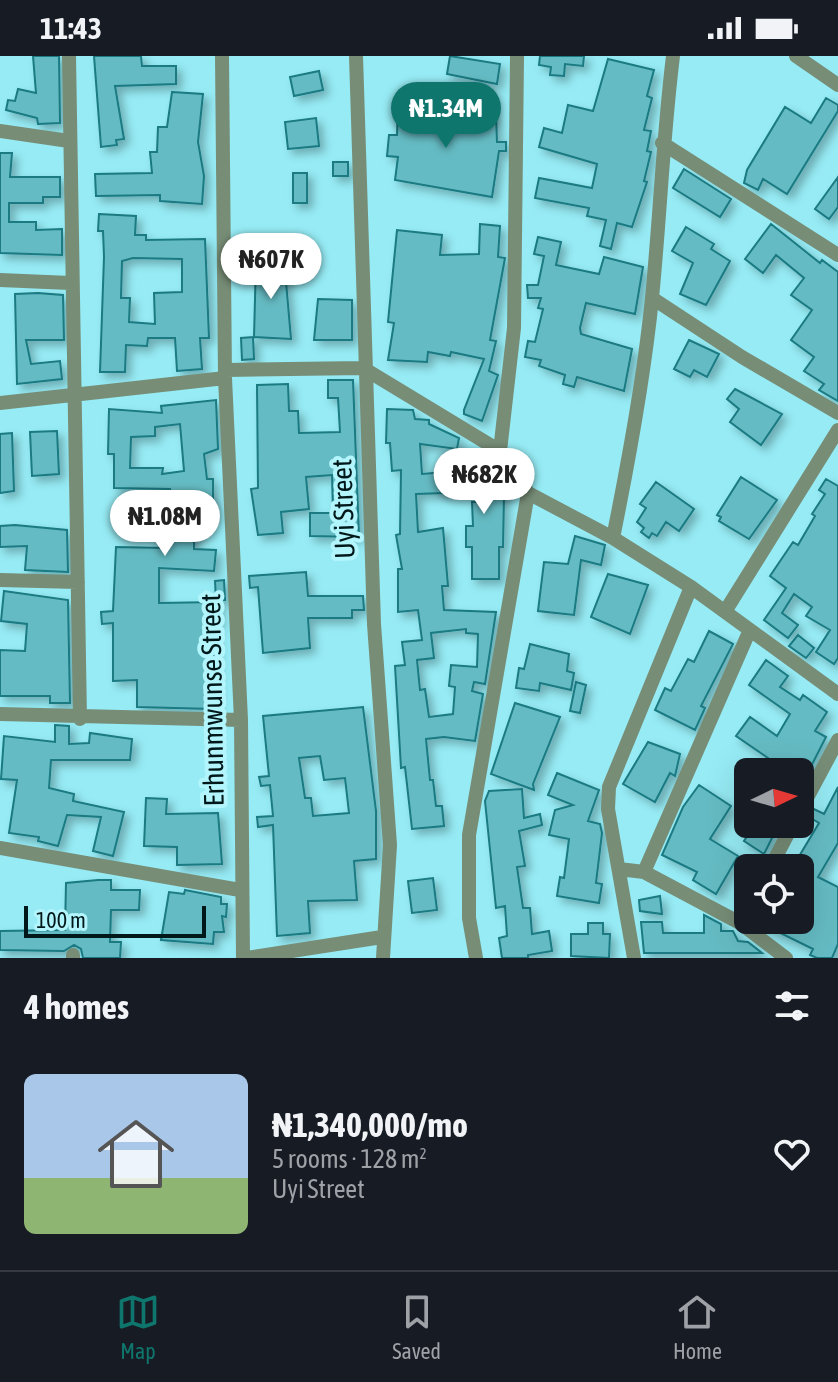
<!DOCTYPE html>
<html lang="en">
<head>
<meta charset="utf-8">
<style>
  body { margin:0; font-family:"Asap Condensed",sans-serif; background:#242831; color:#f1f3f6; height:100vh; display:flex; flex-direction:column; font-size:30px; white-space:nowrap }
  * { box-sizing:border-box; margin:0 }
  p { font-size:26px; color:#9ea1a6 }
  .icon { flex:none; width:44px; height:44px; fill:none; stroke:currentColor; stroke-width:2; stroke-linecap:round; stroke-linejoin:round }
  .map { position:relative; height:902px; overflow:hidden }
  .details { display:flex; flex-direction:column; background:#171b24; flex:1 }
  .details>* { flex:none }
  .needle { width:52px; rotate:85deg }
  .controls { position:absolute; left:734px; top:702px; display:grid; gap:16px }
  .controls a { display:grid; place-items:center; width:80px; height:80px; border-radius:12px; background:#171b24; box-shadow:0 8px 32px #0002; font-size:40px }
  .scale { position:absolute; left:24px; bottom:20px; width:182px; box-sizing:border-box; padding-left:8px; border:4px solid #00181a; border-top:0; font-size:22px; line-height:28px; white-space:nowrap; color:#00181a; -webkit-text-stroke:6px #b3f5fc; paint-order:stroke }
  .price { position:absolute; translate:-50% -68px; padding:0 18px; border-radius:28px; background:#fff; color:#222; font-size:26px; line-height:52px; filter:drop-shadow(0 2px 4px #0008) }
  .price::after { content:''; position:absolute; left:50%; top:48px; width:24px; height:18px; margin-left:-12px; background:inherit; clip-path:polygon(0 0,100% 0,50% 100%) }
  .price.selected { background:#0f766e; color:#fff }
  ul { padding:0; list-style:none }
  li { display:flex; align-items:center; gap:24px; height:200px; padding:0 24px }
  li+li { border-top:2px solid #363941 }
  li span { display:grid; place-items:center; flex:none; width:224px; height:160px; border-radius:12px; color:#555 }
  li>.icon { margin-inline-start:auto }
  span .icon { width:96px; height:96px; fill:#fffc; stroke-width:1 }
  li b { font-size:34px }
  h2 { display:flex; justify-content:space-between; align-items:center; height:96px; padding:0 24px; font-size:34px }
  .status { display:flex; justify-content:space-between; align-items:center; height:56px; padding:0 40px; background:#171b24; direction:ltr }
  .status svg { height:22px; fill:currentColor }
  .menu { display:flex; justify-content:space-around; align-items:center; height:112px; border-top:2px solid #363941; background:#171b24; font-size:22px; color:#9ea1a6 }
  .menu a { display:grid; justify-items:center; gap:4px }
  .menu .selected { color:#0f766e }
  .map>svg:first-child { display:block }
</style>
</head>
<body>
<div class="status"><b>11:43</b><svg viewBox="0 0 49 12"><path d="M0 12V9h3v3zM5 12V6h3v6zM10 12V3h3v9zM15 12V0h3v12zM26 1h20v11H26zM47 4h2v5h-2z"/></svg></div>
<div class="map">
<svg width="838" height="902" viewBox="0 0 838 902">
  <defs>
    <filter id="shadow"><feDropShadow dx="5" dy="5" stdDeviation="4" flood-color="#0004"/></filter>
  </defs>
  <rect width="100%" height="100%" fill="#96ebf4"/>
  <path fill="#65bbc3" stroke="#1a7a82" stroke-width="2" fill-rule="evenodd" filter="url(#shadow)" d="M 33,0 L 59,0 L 60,67 L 38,68 L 37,62 L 6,54 L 8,44 L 15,45 L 18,33 L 36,37 Z
    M 94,0 L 141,0 L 142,10 L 176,10 L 176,28 L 115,30 L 124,83 L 116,84 L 117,89 L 101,91 Z
    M 450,0 L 500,8 L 497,28 L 447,18 Z
    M 540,0 L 584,0 L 583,10 L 565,8 L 564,20 L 550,19 L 551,11 L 539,9 Z
    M 608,3 L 654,14 L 647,40 L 652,42 L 644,74 L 651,75 L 647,95 L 651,96 L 644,125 L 647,126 L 632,171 L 617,167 L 611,193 L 600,190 L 606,164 L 587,160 L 589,152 L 535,142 L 539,122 L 592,132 L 597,108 L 539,91 L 544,72 L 562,77 L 568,49 L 593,55 Z
    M 319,15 L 323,34 L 294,40 L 290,21 Z
    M 172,36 L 203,38 L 198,86 L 204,120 L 202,148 L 160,145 L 160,139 L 96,140 L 95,118 L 152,117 L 150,96 L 157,96 L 158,71 L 167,71 Z
    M 826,42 L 838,49 L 838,55 L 787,138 L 763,123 L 758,134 L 744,127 L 747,114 L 785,51 L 811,67 Z
    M 398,50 L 445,53 L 444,61 L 496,59 L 497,86 L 506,86 L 506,95 L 499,95 L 492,141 L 395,124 L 398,101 L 387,100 L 389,79 L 397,79 Z
    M 316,62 L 319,90 L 288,93 L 285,66 Z
    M 0,97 L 12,97 L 10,121 L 60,121 L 60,141 L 43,141 L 43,147 L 9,147 L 9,166 L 36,166 L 36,174 L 62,173 L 62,199 L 0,197 Z
    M 333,106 L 348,106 L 348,120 L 333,120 Z
    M 684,113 L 731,143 L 720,161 L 673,132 Z
    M 293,117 L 307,117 L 307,147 L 293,147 Z
    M 838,121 L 838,151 L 829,163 L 815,153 Z
    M 99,158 L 136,160 L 135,179 L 146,179 L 146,184 L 205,183 L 209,282 L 200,282 L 202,313 L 177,315 L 175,282 L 148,282 L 147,290 L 126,289 L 125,316 L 100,316 L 104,201 L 103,175 L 98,175 ZM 133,202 L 182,203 L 182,236 L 154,237 L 155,268 L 129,266 L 130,242 L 121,242 L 122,205 Z
    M 480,168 L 500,170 L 498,201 L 505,202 L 490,284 L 496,285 L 489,315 L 498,319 L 482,365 L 464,358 L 464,354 L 484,303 L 451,296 L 450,300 L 428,296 L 427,306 L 388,304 L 394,267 L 388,266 L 397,174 L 442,179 L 440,199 L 479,198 Z
    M 771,168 L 820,207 L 822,204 L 838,216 L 838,345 L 819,334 L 824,328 L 804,315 L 814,301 L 791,284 L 812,254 L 791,239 L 804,222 L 776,199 L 763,217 L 745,203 Z
    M 686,171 L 714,188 L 711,193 L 730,205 L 706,249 L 680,238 L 693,207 L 672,195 Z
    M 538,181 L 561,186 L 556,209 L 599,218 L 604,201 L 643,211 L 635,258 L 586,247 L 580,272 L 581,278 L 632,293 L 624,335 L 577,321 L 574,331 L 563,328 L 565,319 L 539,310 L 541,304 L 525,301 L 528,285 L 535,286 L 543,253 L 538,252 L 541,242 L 528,242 L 527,229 L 538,229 L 544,200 L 534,198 Z
    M 284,203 L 291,283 L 254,281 L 256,205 Z
    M 38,237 L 63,239 L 64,284 L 26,284 L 31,308 L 60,305 L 62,323 L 17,328 L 15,238 Z
    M 318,243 L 352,244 L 352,284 L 314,284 Z
    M 253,281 L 254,303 L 242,304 L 241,282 Z
    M 689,284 L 719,298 L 707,321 L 694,314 L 690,321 L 674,313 Z
    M 328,324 L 353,324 L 359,481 L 310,480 L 310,457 L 333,457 L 332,419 L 306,421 L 309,453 L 281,456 L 283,477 L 258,479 L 251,433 L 258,432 L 257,329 L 288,328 L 289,355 L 298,355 L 299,377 L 340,376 L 338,342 L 328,342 Z
    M 735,333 L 782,358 L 761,389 L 730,366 L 739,353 L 727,343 Z
    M 216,344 L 218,393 L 204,398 L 207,423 L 213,423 L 213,459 L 194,458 L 194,493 L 216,494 L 214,515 L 159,512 L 159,547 L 218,546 L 218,567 L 214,567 L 215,649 L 213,653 L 137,651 L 137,624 L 113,625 L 113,567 L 102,568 L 101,556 L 113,555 L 116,491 L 167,492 L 170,433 L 114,432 L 114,398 L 108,398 L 109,353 L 162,357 L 161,350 ZM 180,368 L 184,415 L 162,418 L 163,412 L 130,412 L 131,381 L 155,380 L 155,371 Z
    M 387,353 L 413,354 L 415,363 L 429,364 L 429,368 L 459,382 L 457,393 L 420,388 L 422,418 L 445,416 L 446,437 L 416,438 L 418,476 L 443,472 L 448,530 L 442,530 L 444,554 L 496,556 L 485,628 L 474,626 L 472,635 L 483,638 L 475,685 L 444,681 L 426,683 L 430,724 L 433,724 L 436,750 L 442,750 L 444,770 L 412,773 L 405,711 L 401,712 L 395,610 L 405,609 L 402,586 L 422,584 L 418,554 L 398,556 L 398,513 L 402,513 L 396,479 L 400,478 L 401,414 L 392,415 L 390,387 L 386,387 ZM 466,573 L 466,577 L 478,578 L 477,611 L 451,609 L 449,630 L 455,631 L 453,658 L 429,661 L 425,633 L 420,634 L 417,604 L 434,602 L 431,577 Z
    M 57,375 L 59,418 L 32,420 L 30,376 Z
    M 12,377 L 14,435 L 0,437 L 0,378 Z
    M 459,396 L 476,400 L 474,409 L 496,412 L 495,419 L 505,421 L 509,426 L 504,441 L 503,491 L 499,491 L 499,523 L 472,523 L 472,491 L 466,491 L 466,470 L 473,470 L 472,446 L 481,446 L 483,429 L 453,423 Z
    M 741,421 L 777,444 L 749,483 L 719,465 L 721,461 L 717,459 Z
    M 826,423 L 838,430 L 838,602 L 834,608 L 816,596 L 830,574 L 806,560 L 812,551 L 794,538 L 782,557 L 798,569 L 788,582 L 764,564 L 786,532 L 770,520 L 793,486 L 798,489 L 815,460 L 812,458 L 825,438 L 819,434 Z
    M 656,426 L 694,453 L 679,475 L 666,466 L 657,480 L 652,477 L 649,482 L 641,476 L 644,472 L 637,466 L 646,452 L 640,448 Z
    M 15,469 L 67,474 L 68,516 L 25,514 L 27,490 L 0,491 L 0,470 Z
    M 575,480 L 605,489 L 601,509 L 581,504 L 574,559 L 538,555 L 544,506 L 568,508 Z
    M 306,516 L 308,540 L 363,540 L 364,554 L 352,554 L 352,562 L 308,562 L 310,592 L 263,597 L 258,531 L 250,532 L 249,520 Z
    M 608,518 L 648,529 L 630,578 L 591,561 Z
    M 224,524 L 225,544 L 216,544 L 215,525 Z
    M 4,535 L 68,544 L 70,647 L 50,647 L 50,640 L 0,640 L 0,594 L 25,595 L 27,568 L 1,565 Z
    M 709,575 L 733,588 L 701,650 L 705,652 L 695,674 L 655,654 L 665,632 L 671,635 L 688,603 L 694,606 Z
    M 798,579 L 814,592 L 806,602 L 789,590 Z
    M 530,588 L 569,598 L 567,615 L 574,617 L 571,634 L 540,627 L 539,635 L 516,632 L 519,612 L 524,613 Z
    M 766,604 L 788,620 L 780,631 L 800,644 L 803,639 L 827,656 L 815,675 L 826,681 L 800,732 L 800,716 L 760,716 L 768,702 L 736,680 L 750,661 L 777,680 L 790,658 L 749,629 Z
    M 576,626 L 586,629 L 580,657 L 570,655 Z
    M 515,647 L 560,661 L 533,728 L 534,734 L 491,718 Z
    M 363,651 L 376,755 L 376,803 L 354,805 L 357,844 L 308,845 L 310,877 L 277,880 L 273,769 L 258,771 L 257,761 L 273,760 L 270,729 L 261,730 L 259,721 L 269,720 L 263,660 ZM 320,700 L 324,724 L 345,722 L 349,757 L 313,760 L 311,742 L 305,742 L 299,702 Z
    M 55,669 L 69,670 L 69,688 L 89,687 L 90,677 L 132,683 L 130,704 L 51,704 L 49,732 L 74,738 L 73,745 L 124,756 L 113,800 L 93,795 L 101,761 L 67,759 L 58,790 L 38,785 L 39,781 L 9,777 L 17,724 L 1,723 L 4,680 L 55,686 Z
    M 648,686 L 680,698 L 675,720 L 670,717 L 655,746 L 623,728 Z
    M 557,717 L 599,734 L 588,765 L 600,768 L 602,777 L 596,827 L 602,828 L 599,847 L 557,840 L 560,821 L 564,822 L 569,783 L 549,779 L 555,754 L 573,749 L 548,739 Z
    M 699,729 L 731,750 L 710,783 L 738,800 L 716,838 L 693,824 L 697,816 L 662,799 L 683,751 Z
    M 838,731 L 838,787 L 818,821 L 838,831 L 838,888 L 832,902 L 817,902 L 810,899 L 813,893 L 754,864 L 800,864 L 800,851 L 806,837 L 800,833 L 800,812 L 792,812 L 819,767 L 809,761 L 814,753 L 824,758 Z
    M 522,733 L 524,762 L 540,758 L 542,769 L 519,775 L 525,810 L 517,811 L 523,852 L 530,852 L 532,878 L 549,875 L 552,895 L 528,899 L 528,902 L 502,902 L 499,882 L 507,880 L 505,850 L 496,852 L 485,745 L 489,735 Z
    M 146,742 L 167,743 L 166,758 L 218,757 L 222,808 L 177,809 L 177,791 L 144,790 Z
    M 755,768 L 779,768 L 764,798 L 744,785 Z
    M 433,822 L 437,854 L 412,857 L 408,825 Z
    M 98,824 L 111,824 L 111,834 L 140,834 L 139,854 L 111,854 L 110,886 L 121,886 L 120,902 L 83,902 L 81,893 L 74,889 L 64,895 L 0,894 L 0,875 L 65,874 L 66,827 Z
    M 185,834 L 221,841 L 221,848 L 227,848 L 226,861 L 222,860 L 224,876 L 214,876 L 213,888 L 161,884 L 169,836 L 184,838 Z
    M 660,840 L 662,858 L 640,855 L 639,844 Z
    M 704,859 L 721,868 L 721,875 L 733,875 L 738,885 L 748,886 L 762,897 L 644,897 L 641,866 L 662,866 L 663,877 L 704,877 Z
    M 588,867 L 603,867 L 603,878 L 610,878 L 609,902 L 571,900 L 571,878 L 588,878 Z"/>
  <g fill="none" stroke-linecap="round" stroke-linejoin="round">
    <path stroke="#778d76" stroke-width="14" d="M 69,0 L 80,663
      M 222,0 L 225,322 L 241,664 L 243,902
      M 356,0 L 374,568 L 390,789 L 383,902
      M 796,0 L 838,29
      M 0,75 L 69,85
      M 662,87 L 838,199
      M 0,224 L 70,227
      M 652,242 L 742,301 L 838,357
      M 226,314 L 363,312 L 500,395 L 528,437 L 613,482 L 691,531 L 838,638
      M 0,347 L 225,322
      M 500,395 L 514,272 L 517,0
      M 613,482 C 629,403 644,323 652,242 C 660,161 663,81 673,0
      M 0,524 L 78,526
      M 726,554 L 838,374
      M 0,658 L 241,664
      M 800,755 L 838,684
      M 0,792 L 240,834
      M 770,812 L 793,768
      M 619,813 L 644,816 L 740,867 L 786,902
      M 644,816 L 749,576
      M 740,867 L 748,852
      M 73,899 L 73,902
      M 247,902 L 382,881
      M 476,902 L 469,862 L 469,779 L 528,437
      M 634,902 L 608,753 L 609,731 L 691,531"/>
  </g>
  <g text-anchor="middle" stroke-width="8" stroke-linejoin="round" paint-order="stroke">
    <g font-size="28" fill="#00181a" stroke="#b3f5fc">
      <text transform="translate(343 453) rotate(-92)" y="10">Uyi Street</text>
      <text transform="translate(212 644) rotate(-91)" y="10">Erhunmwunse Street</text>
    </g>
  </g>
</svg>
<div class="controls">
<a><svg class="needle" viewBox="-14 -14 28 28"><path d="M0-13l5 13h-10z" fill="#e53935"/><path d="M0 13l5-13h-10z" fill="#9ea1a6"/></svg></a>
<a><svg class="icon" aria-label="locate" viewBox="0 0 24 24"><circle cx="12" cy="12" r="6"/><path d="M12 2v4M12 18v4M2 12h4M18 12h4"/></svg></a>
</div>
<div class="scale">100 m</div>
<b class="price selected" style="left:446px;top:94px">₦1.34M</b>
<b class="price" style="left:271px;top:245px">₦607K</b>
<b class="price" style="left:484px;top:460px">₦682K</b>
<b class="price" style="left:165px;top:502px">₦1.08M</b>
</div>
<section class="details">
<h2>4 homes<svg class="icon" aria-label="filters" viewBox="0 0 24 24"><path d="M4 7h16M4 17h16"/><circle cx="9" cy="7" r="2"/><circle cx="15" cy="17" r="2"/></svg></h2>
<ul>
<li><span style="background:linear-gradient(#a9c7e8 65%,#8fb573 0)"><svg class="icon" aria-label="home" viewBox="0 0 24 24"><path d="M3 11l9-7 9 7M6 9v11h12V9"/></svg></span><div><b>₦1,340,000/mo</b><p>5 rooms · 128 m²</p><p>Uyi Street</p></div><svg class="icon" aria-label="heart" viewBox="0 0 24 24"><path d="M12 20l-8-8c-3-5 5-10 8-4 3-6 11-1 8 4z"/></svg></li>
</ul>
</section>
<nav class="menu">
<a class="selected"><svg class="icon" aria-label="map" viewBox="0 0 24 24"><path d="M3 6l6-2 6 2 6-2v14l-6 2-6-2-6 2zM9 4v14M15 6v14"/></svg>Map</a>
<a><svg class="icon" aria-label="saved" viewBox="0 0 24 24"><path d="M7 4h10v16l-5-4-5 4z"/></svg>Saved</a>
<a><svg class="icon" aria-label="home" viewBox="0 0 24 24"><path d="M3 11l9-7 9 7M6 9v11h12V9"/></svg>Home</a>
</nav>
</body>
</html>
